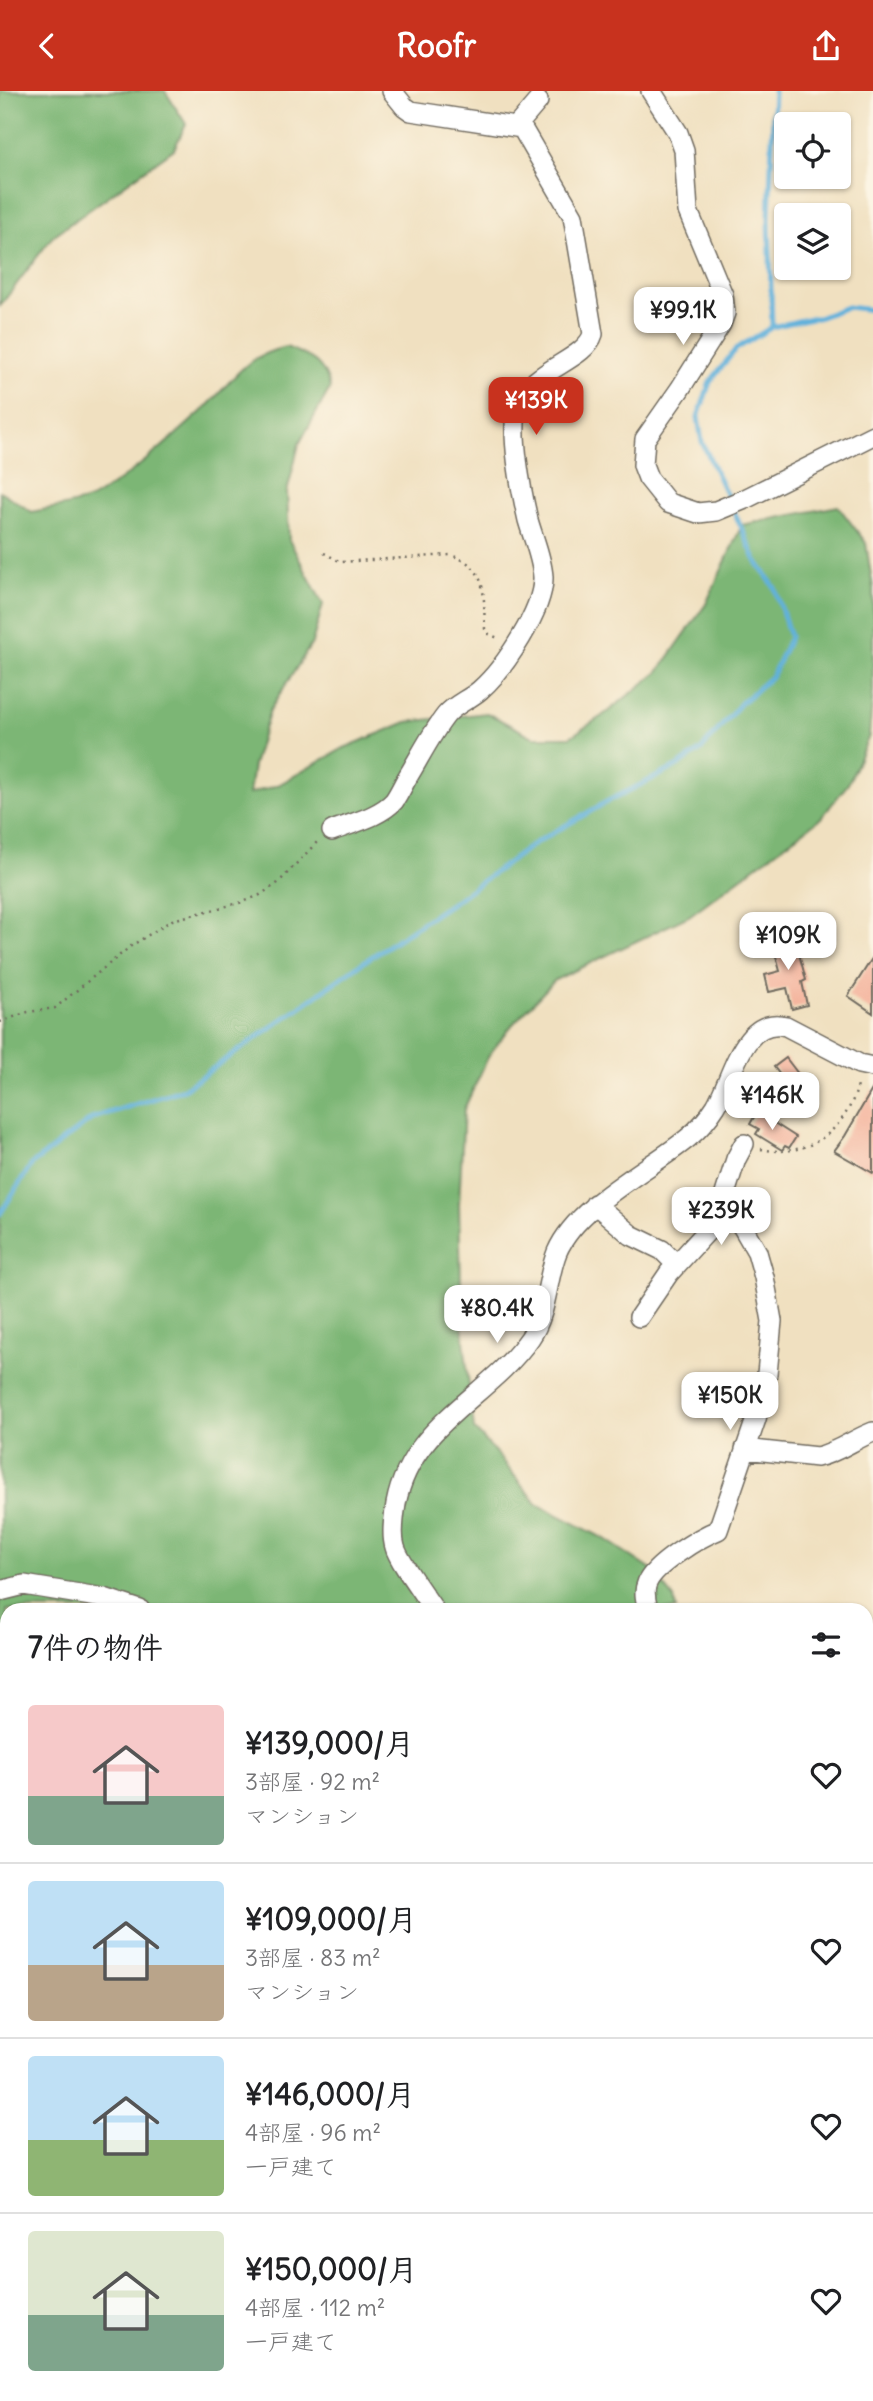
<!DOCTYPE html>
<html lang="ja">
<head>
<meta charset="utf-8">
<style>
  body { margin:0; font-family:Delius,"Klee One",sans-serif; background:#f2f2f2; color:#202124; height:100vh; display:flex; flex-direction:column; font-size:26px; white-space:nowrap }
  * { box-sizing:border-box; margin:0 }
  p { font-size:23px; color:#757577 }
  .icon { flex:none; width:38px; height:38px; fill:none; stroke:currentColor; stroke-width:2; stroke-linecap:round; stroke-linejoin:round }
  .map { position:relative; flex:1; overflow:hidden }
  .details { position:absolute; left:0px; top:1512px; width:873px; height:798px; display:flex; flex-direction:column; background:#fff; border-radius:21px 21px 0 0; box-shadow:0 2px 5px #0004 }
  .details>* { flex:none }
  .buttons { position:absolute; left:774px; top:21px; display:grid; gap:14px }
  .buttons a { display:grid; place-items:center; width:77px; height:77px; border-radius:7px; background:#fff; box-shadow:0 2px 5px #0004; font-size:35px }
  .price { position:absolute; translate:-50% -60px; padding:0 16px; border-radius:14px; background:#fff; color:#222; font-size:23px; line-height:46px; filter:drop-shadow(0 2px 4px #0008) }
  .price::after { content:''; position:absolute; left:50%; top:42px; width:21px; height:16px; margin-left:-10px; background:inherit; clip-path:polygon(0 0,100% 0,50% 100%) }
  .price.on { background:#c8321e; color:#fff }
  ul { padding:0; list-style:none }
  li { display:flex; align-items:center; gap:21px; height:175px; padding:0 28px }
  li+li { border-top:2px solid #e0e0e0 }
  li span { display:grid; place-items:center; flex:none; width:196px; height:140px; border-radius:7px; color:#555 }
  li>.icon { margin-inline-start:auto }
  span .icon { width:84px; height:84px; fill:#fffc; stroke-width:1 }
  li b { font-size:30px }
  h2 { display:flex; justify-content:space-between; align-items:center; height:84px; padding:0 28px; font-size:30px }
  header { display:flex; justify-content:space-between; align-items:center; height:91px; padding:0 28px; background:#c8321e; color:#fff; font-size:32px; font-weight:700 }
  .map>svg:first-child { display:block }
</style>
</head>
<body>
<header><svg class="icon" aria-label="back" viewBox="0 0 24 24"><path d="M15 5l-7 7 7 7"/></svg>Roofr<svg class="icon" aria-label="share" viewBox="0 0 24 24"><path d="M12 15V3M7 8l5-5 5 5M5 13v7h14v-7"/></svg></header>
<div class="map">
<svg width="873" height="2310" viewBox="0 0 873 2310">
  <rect width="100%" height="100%" fill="#fcf5e5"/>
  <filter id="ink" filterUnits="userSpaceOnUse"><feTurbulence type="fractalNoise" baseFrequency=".0143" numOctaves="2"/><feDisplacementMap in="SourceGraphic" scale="14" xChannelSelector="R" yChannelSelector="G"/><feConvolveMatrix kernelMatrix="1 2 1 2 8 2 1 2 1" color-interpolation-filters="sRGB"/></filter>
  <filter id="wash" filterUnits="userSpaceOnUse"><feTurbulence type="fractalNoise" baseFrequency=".00686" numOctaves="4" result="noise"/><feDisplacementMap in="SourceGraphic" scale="28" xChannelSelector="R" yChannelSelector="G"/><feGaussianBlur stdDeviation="1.57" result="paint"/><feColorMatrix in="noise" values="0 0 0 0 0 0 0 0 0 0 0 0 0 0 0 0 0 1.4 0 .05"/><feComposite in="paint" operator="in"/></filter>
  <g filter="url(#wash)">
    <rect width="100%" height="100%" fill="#f0e0c0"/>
    <path fill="#7bb674" stroke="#537050" stroke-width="2" d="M 0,0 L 165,0 L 186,33 L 174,58 L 53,145 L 0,215 Z
      M 286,256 C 310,266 324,270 330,297 L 299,353 L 287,401 L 289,449 L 323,513 L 312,552 L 270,619 L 253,674 L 249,703 L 278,694 L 344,657 L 407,631 L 487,622 L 533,646 L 570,646 L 602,625 L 658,581 L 706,513 L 742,434 L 838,415 L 866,452 L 873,497 L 873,600 L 869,645 L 848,693 L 821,727 L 689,825 L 555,889 L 513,933 L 489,964 L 464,1018 L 459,1113 L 462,1232 L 474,1338 L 496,1362 L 537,1413 L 605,1448 L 650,1478 L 674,1507 L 676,1519 L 7,1519 L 7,2303 L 866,2303 L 866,1779 L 873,1780 L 873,2310 L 0,2310 L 0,400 L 32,421 C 49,417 80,414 94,406 C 134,382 169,350 203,319 C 234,290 241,266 286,256 Z"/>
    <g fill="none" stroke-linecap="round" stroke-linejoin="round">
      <path stroke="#60b1db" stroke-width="5" d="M 772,236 L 769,127 L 774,0
        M 729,409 L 702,351 L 698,326 L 710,291 L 736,258 L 772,236 L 811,227 L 818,227 L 847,216 L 873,219
        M 0,1123 L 32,1073 L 93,1027 L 184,998 L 359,874 L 459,807 L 535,752 L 610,709 L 678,675 L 701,659 L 741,612 L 772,585 L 790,546 L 775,497 L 755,468 L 733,418"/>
    </g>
    <g id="blocks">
      <path fill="#f4b29b" d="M 794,844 L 806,889 L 802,891 L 807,914 L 792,918 L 787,897 L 769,901 L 765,884 L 780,880 L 772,851 Z
        M 873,866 L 873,922 L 848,905 Z
        M 786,967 L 802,988 L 790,997 L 774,976 Z
        M 873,997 L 873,1082 L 834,1060 L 845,1045 Z
        M 757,1021 L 796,1046 L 789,1057 L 785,1055 L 782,1059 L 756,1043 L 759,1038 L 750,1033 Z"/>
    </g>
  </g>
  <g filter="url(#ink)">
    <use href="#blocks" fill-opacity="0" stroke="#706a5f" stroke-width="2"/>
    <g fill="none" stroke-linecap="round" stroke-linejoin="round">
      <defs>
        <path id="minor" d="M 651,0 L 678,42 L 684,59 L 688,120 L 723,204 L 725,222 L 721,233 L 680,298 L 645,348 L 643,374 L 648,387 L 668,412 L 698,422 L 716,420 L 745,408 L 873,344
          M 516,36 L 538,10
          M 332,740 C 352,732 379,726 394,710 C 399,703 403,694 407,687 C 420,666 431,643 446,624 C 454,614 470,608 480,599 C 504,578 544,518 543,486 C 542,467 533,447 528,429 C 522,403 509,339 518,314 C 531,278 585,270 593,243 L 573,125 L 522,37 L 411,20 L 404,15 L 392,0
          M 595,1113 L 631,1144 L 662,1159 L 676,1173
          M 639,1226 L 669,1182 L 711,1136 L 719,1122 L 736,1068 L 744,1053
          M 745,1358 L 817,1366 C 837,1362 854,1348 873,1341
          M 0,1500 L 24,1494 L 104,1507 L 140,1519
          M 434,1519 C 425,1505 398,1469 395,1456 C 391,1443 394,1426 396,1413 C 411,1333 488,1307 530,1247 C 548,1221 546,1189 557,1161 C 577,1114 649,1079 688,1047 C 698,1039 709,1026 716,1015 C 732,988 743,924 786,935 L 859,973 L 873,976
          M 648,1519 C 646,1510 643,1501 647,1492 C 654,1474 700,1446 718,1439 L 756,1328 L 767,1283 L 772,1230 L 764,1186 L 757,1161 L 742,1135 L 721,1116
          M 0,2152 L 7,2155
          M 866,2207 L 873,2204
          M 167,2303 L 185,2310
          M 514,2310 L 536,2303"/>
      </defs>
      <use href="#minor" stroke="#706a5f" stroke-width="22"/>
      <path stroke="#706a5f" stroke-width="2.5" stroke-dasharray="2 5" stroke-linecap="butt" d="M 324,462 L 341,471 L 450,464 C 489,475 483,504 485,538 L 489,543 L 500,548
        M 0,931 L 28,921 L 55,917 L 131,855 L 172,829 L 243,811 L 260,804 L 278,792 L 318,750
        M 761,1058 C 810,1068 847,1038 859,991
        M 866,1687 L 873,1691
        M 866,1721 L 873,1718
        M 0,1847 L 7,1846"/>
      <use href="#minor" stroke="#fff" stroke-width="19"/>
    </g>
  </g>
</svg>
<div class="buttons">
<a><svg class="icon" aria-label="locate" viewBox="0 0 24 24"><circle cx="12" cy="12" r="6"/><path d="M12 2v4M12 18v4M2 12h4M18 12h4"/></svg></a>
<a><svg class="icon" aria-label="layers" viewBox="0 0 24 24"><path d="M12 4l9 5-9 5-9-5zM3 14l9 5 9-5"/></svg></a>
</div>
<b class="price" style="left:683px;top:256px">¥99.1K</b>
<b class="price on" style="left:536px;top:346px">¥139K</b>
<b class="price" style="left:788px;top:881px">¥109K</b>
<b class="price" style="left:772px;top:1041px">¥146K</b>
<b class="price" style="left:721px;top:1156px">¥239K</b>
<b class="price" style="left:497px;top:1254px">¥80.4K</b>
<b class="price" style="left:730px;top:1341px">¥150K</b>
<section class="details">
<h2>7件の物件<svg class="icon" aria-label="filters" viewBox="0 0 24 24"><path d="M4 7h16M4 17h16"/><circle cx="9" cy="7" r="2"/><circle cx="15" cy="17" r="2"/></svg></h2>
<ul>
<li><span style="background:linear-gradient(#f6c9c9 65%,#7fa58c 0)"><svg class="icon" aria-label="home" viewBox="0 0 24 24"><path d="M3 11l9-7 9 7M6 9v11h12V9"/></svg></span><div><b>¥139,000/月</b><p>3部屋 · 92 m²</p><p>マンション</p></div><svg class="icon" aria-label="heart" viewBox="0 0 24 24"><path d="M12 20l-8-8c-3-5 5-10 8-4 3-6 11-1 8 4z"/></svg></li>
<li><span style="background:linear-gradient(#bfe0f5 60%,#b9a48a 0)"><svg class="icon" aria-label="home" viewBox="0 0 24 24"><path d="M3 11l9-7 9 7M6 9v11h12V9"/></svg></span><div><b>¥109,000/月</b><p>3部屋 · 83 m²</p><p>マンション</p></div><svg class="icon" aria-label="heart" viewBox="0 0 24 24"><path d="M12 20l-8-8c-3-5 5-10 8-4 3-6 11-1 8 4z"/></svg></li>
<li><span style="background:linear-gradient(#bfe0f5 60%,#8fb573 0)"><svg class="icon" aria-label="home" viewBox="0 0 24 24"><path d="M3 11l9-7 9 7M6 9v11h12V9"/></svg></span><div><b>¥146,000/月</b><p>4部屋 · 96 m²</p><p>一戸建て</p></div><svg class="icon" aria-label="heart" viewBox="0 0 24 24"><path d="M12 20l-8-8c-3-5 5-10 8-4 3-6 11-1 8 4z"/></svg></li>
<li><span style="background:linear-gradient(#dfe7d0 60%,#7fa58c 0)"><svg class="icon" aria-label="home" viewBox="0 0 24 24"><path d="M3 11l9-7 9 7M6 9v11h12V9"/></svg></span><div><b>¥150,000/月</b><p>4部屋 · 112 m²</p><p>一戸建て</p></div><svg class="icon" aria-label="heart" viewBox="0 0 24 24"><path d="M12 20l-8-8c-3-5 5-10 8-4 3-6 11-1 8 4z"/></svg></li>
</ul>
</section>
</div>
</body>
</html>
